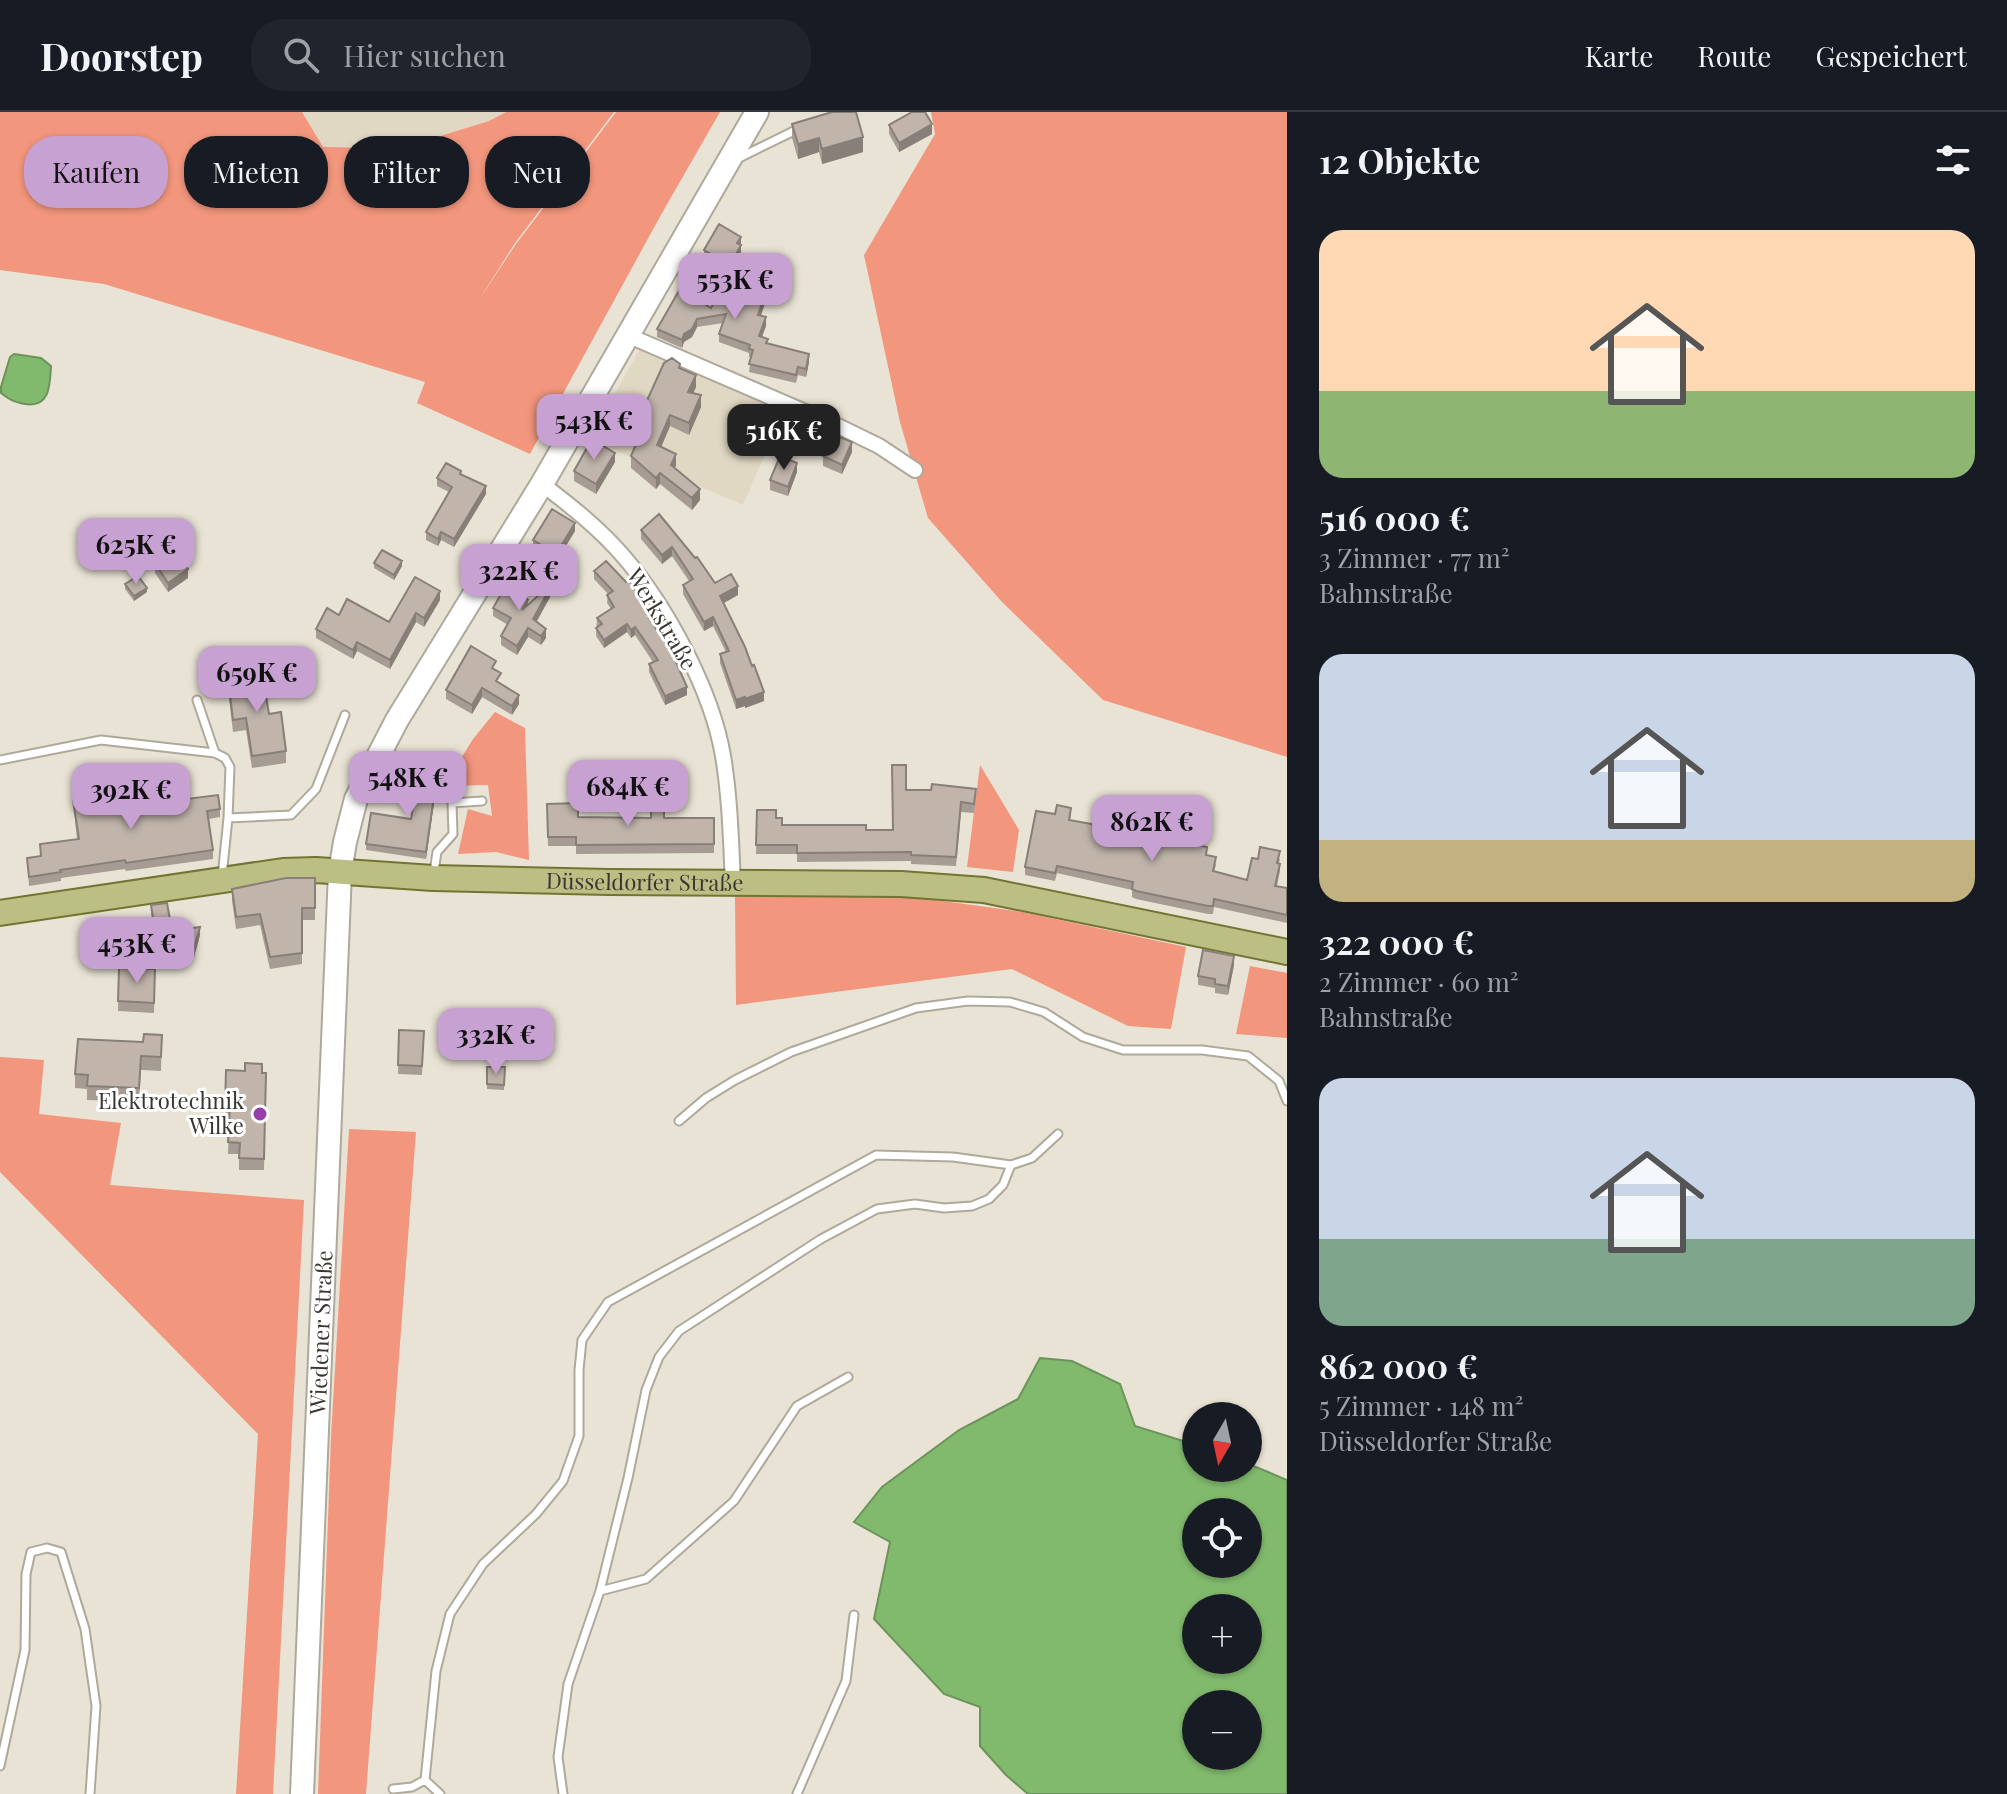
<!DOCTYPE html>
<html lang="de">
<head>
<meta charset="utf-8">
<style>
  body { margin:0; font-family:"Playfair Display",serif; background:#20242c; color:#f1f3f6; height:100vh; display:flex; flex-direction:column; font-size:30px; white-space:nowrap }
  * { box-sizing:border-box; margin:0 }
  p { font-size:26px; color:#9ea1a6 }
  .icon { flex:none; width:44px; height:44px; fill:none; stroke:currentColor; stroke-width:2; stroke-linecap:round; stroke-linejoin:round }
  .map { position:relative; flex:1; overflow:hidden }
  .sheet { display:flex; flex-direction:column; background:#171b24; width:720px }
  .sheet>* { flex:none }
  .hud { position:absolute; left:24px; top:24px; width:760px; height:72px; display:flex; gap:16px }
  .needle { width:52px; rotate:189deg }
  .fabs { position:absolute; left:1182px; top:1290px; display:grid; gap:16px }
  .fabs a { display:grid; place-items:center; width:80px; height:80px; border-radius:50%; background:#171b24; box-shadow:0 2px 6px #0004; font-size:40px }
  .price { position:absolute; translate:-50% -68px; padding:0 18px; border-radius:16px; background:#c8a1d3; color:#111; font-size:26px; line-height:52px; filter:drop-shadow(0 2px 4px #0008) }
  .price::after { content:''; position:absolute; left:50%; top:48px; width:24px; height:18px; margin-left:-12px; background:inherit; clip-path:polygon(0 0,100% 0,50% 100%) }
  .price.active { background:#222; color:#fff }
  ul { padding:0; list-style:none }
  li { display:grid; align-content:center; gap:16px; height:424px; padding:0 32px }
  li span { display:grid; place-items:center; height:248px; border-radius:24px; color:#555 }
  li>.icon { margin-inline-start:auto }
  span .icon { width:144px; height:144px; fill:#fffc; stroke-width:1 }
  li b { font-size:34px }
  h2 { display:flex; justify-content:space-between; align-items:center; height:96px; padding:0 32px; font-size:34px }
  .pill { padding:0 28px; border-radius:32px; background:#171b24; box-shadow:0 2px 6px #0004; font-size:28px; line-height:72px }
  .pill.active { background:#c8a1d3; color:#111 }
  header { display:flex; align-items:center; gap:48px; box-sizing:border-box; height:112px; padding:0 40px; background:#171b24; border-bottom:2px solid #363941 }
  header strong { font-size:38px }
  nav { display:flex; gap:44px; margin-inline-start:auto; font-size:28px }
  .search { width:560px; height:72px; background:#20242c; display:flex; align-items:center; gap:20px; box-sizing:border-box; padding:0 28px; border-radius:32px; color:#9ea1a6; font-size:30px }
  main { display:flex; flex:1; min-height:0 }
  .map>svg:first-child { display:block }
</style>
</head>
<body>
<header>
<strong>Doorstep</strong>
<div class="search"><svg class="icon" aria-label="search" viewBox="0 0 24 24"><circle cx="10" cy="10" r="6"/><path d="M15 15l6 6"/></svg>Hier suchen</div>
<nav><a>Karte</a><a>Route</a><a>Gespeichert</a></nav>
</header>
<main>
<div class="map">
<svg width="1287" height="1682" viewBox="0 0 1287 1682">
  <rect width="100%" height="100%" fill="#e9e3d5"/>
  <path fill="#e1d8c3" d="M 302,0 L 506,0 L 489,9 L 401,36 L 323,35 Z
    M 640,237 L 784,298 L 743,393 L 589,327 Z"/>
  <path fill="#f2967d" d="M 0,0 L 302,0 L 323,35 L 401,36 L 489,9 L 506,0 L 614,0 L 515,131 L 477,191 L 516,132 L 616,0 L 720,0 L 662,101 L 530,342 L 417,291 L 425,270 L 104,172 L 0,158 Z
    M 931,0 L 1287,0 L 1287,645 L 1103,588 L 1002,490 L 928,406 L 900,310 L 864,143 L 935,22 Z
    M 495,600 L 525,616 L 529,748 L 496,740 L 458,742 L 468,697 L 492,704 L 488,673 L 444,674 L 473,627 Z
    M 980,653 L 1019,718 L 1013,760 L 967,755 Z
    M 899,783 L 1023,800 L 1186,835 L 1171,917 L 1128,914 L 1012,857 L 736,893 L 735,784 Z
    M 1250,854 L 1287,861 L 1287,926 L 1236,922 Z
    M 0,945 L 44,948 L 39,1002 L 121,1011 L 110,1073 L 304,1088 L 273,1682 L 236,1682 L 258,1322 L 0,1060 Z
    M 349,1017 L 416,1020 L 366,1682 L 318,1682 L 331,1325 Z"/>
  <path fill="#82ba6d" stroke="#6c935b" stroke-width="2" fill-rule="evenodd" d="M 14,242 L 41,246 L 51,254 C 50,273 50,296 25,292 C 14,290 10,288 1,281 L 1,275 L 10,245 Z
    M 1040,1246 L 1072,1249 L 1120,1272 L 1135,1314 L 1196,1333 L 1196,1356 L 1210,1356 L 1213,1365 L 1238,1356 L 1248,1356 L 1249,1352 L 1287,1368 L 1287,1682 L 1028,1682 L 1006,1663 L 980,1634 L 980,1595 L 944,1582 L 874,1507 L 890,1430 L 854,1410 L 882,1375 L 959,1318 L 1018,1287 ZM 1196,1400 L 1248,1400 L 1248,1452 L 1196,1452 ZM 1196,1496 L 1248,1496 L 1248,1548 L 1196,1548 ZM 1196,1592 L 1248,1592 L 1248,1644 L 1196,1644 Z"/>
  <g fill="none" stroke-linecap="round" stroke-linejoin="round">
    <defs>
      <path id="lane" d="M 737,47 L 798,17
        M 197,588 L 215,641
        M 0,648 L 101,628 L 215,641 L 225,646 L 230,655 L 228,706 L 222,765
        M 228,706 L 291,703 L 316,677 L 345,603
        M 434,760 L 437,740 L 453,722 L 452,691 L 482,689
        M 679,1009 L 706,986 L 735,968 L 791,940 L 916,896 L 968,889 L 1010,890 L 1044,900 L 1083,925 L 1123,938 L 1202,938 L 1248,944 L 1279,969 L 1287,989
        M 600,1479 L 646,1467 L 734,1389 L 797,1294 L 848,1265
        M 0,1654 L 25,1538 L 26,1462 L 31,1440 L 47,1436 L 61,1440 L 85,1517 L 96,1594 L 90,1682
        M 393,1677 L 412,1675 L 425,1668
        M 440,1682 L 425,1668 L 436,1559 L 450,1502 L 483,1452 L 536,1402 L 563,1369 L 579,1324 L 579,1258 L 582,1228 L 608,1190 L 876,1043 L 953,1045 L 1011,1053 L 1032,1046 L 1058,1022
        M 563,1682 L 558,1645 L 568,1572 L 600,1479 L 628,1366 L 646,1278 L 659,1245 L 679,1219 L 821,1127 L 877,1097 L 915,1092 L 944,1096 L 972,1094 L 989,1087 L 1003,1073 L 1011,1053
        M 797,1682 L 846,1569 L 854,1503"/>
      <path id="street" d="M 627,223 L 840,315 L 879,334 L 915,358
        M 542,372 C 571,394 600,417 624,445 C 667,495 712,579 723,644 C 730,686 731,729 733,772"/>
      <g id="secondary">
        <path id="s1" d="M 302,1682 L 340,760 L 345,730 L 356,687 L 397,608 L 542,372 L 757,0"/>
      </g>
      <g id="primary">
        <path id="s2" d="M 0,801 L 283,759 L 316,758 L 433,766 L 609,770 L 901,772 L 984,778 L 1287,840"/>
      </g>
    </defs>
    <use href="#lane" stroke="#aea99b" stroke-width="11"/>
    <use href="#street" stroke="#aea99b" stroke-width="18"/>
    <use href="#secondary" stroke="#aea99b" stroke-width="26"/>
    <use href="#primary" stroke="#727432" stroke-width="28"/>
    <use href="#lane" stroke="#fff" stroke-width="7"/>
    <use href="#street" stroke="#fff" stroke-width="14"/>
    <use href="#secondary" stroke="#fff" stroke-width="22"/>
    <use href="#primary" stroke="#bcbf84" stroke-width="24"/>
  </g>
  <path fill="#a69c93" d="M 857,4 L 863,40 L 822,52 L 819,40 L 798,47 L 792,26 L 792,12 Z
    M 889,13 L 932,22 L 899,40 L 889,22 Z
    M 741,125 L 741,142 L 734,155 L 769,179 L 761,204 L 766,214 L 762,225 L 768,232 L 809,250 L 806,265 L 798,263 L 796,271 L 749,260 L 751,245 L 749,245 L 749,241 L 719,230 L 719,222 L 723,211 L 697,215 L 692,225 L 684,230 L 682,236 L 657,225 L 657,217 L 711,196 L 729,162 L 704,147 L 704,138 Z
    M 680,257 L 696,275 L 693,281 L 701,295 L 689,323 L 670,314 L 661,335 L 676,353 L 675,356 L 700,388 L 692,398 L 660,372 L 656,377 L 631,356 L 631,344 L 642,319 L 639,318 L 639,306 Z
    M 852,340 L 842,362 L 823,354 L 823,344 Z
    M 615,350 L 596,382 L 574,369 L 574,359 Z
    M 797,360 L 788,384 L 770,378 L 770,368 Z
    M 461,362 L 486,382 L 454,435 L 441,428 L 438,434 L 426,428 L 426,420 L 449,380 L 437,374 L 437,366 Z
    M 659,402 L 715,471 L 738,483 L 724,491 L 764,589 L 745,596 L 745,594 L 736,597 L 720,551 L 720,542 L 726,540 L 713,514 L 704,519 L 683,482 L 683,473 L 689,469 L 672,444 L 662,452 L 641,427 L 641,418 Z
    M 575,419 L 556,450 L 533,437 L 533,428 Z
    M 155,451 L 188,466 L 168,480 L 155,461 Z
    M 374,451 L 402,454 L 394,468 L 374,456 Z
    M 594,459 L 652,511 L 687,583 L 665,593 L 649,560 L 649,552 L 653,550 L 635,523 L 631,526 L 627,520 L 604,536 L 596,524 L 597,506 L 611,497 L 607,491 L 608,482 L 594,467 Z
    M 125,472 L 147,480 L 134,489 L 125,477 Z
    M 528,479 L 528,493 L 550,485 L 537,509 L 546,526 L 541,533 L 528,525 L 517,543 L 501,533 L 501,524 L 508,513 L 493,504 L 493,496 Z
    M 440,488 L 424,515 L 416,510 L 390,557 L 357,539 L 353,547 L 316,526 L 316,517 L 339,503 L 389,510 Z
    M 228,566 L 269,602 L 286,639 L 286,651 L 252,656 L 246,618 L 233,620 L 228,578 Z
    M 501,570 L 500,571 L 519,592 L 512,603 L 482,585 L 472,602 L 446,587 L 446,578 Z
    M 438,663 L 426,747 L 366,738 L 366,732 L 411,707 Z
    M 906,678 L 976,686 L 974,701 L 961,700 L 956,754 L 911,752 L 911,749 L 797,750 L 797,742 L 756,742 L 757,698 L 776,706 L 782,713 L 866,718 L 893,718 Z
    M 108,684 L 179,688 L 220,697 L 220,705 L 209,707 L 213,738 L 213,747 L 126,759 L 125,757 L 61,766 L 61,769 L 29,774 L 27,746 L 40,744 L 40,732 L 77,727 L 73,688 L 109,699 Z
    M 547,692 L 578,705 L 714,706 L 714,741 L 576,742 L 576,734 L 548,734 Z
    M 1055,702 L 1071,703 L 1070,708 L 1131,723 L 1131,727 L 1160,733 L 1178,725 L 1177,729 L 1207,743 L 1216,753 L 1214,760 L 1247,768 L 1258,747 L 1280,747 L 1279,751 L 1280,759 L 1277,774 L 1287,776 L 1287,811 L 1214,795 L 1213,802 L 1208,802 L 1136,787 L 1132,785 L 1132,778 L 1057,761 L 1055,769 L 1025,763 L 1025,755 Z
    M 315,766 L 315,808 L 302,808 L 302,852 L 270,857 L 260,813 L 236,817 L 232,788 L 232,777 Z
    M 151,793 L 172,819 L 200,823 L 194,845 L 159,850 L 151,801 Z
    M 1234,853 L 1228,883 L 1215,881 L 1215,876 L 1198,873 L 1198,864 Z
    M 119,856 L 155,857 L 154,901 L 118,899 Z
    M 399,918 L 424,919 L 422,963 L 398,962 Z
    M 162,923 L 161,959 L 141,958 L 139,990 L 87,988 L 87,977 L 75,976 L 75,962 L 143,930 Z
    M 487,955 L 505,955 L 504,978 L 487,977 Z
    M 226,958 L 266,961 L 264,1058 L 239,1058 L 239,1042 L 228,1042 L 229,1007 L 225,1006 Z"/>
  <path fill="#877f78" d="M 932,12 L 932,22 L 899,40 L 899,31 Z
    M 863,25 L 863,40 L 822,52 L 822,37 Z
    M 819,26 L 819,40 L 798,47 L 798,32 Z
    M 741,125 L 741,142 L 730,162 L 730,153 L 737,131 Z
    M 769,170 L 769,179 L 758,211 L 758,203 Z
    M 766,205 L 766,214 L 759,232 L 759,224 Z
    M 697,207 L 697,215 L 692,225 L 684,230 L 682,236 L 682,228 L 684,222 Z
    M 809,242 L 809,250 L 806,265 L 806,257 Z
    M 696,263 L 696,275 L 688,292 L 688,280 Z
    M 701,283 L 701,295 L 689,323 L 689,311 Z
    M 670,303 L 670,314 L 657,345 L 657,333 Z
    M 852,330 L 852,340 L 842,362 L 842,353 Z
    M 615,341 L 615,350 L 596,382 L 596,372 Z
    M 676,342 L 676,353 L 671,364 L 671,353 Z
    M 797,351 L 797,360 L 788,384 L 788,375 Z
    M 660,361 L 660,372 L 656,377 L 656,366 Z
    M 486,374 L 486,382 L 454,435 L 454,427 Z
    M 700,377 L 700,388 L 692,398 L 692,386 Z
    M 575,411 L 575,419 L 556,450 L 556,442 Z
    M 441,420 L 441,428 L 438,434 L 438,427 Z
    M 672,435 L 672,444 L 662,452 L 662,443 Z
    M 402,449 L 402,454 L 394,468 L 394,463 Z
    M 188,457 L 188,466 L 168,480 L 168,471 Z
    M 738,474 L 738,483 L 720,493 L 720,484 Z
    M 147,476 L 147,480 L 134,489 L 134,484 Z
    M 550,476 L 550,485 L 533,516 L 533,507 Z
    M 440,479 L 440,488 L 424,515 L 424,506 Z
    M 416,501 L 416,510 L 390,557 L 390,548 Z
    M 713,505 L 713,514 L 704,519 L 704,510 Z
    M 627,512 L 627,520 L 604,536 L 604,528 Z
    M 635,515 L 635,523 L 631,526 L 631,518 Z
    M 528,516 L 528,525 L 517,543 L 517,534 Z
    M 546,517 L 546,526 L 541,533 L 541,524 Z
    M 357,530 L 357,539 L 353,547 L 353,538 Z
    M 687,575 L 687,583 L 665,593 L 665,584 Z
    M 482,576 L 482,585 L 472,602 L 472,593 Z
    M 764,580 L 764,589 L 745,596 L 745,587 Z
    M 519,583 L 519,592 L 512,603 L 512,594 Z
    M 745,585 L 745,594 L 736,597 L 736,588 Z
    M 438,656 L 438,663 L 426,747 L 426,740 Z
    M 200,815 L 200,823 L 194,845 L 194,837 Z
    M 1234,844 L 1234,853 L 1228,883 L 1228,874 Z"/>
  <path fill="#c1b5ab" stroke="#877f78" stroke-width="2" d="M 832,0 L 856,0 L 863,25 L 822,37 L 819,26 L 798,32 L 792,12 Z
    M 912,0 L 925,0 L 932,12 L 899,31 L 889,13 Z
    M 719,112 L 741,125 L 737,131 L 741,133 L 730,153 L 704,138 Z
    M 733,155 L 755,166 L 769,170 L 758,203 L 766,205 L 759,224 L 768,227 L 766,231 L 809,242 L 806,257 L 798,255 L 796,263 L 749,252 L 753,238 L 749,237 L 750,233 L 719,222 L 726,202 L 697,207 L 692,217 L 684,222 L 682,228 L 657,217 L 680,177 L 711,196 Z
    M 672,246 L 680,252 L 679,256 L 696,263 L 688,280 L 701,283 L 689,311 L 670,303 L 657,333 L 676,342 L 671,353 L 700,377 L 692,386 L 660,361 L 656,366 L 631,344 L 646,309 L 639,306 L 664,251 Z
    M 832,322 L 852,330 L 842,353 L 823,344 Z
    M 592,327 L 615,341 L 596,372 L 574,359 Z
    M 780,344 L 797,351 L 788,375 L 770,368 Z
    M 446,351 L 461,359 L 460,362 L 486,374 L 454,427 L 441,420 L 438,427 L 426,420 L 452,375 L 437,366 Z
    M 552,397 L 575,411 L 556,442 L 533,428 Z
    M 659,402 L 695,446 L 697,445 L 715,471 L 731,462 L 738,474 L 720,484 L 745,535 L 752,554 L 754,553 L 764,580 L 745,587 L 745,585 L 736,588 L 720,542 L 729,539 L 713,505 L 704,510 L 683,473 L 693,467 L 672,435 L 662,443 L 641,418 Z
    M 175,438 L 188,457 L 168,471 L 155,451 Z
    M 382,438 L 402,449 L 394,463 L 374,451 Z
    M 606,449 L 626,470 L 629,468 L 652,504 L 649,506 L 672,541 L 687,575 L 665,584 L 649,552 L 658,548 L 635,515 L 631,518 L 627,512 L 604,528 L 596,516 L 602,512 L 597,506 L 614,495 L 607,483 L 613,479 L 594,459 Z
    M 138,464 L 147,476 L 134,484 L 125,472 Z
    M 415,465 L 440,479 L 424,506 L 416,501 L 390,548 L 357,530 L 353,538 L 316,517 L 327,496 L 339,503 L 347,487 L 389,510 Z
    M 509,468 L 528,479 L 524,486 L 528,488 L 522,498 L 548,475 L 550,476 L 533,507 L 546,517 L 541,524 L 528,516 L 517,534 L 501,524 L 511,506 L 493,496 Z
    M 471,534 L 496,549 L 492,556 L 501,561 L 496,569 L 519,583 L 512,594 L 482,576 L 472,593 L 446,578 Z
    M 262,561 L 269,602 L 281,600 L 286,639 L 252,644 L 246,606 L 233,608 L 228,566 Z
    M 420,653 L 438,656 L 426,740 L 366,732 L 371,701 L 411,707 Z
    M 892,653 L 906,653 L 906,678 L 931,678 L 932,672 L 976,677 L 974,692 L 961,690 L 956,745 L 911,743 L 911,740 L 797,741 L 797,733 L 756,733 L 757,698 L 776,698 L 776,706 L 782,706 L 782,713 L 866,713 L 866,718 L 893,718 Z
    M 177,674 L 179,688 L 218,683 L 220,697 L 207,699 L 213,738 L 126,751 L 125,748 L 60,758 L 61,760 L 29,765 L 27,746 L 41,744 L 40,732 L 79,727 L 73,688 L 81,687 L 85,682 L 111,700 L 108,684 Z
    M 578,691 L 578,705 L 651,706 L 651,692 L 664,692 L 664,706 L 714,706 L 714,732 L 576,733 L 576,725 L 548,725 L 547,692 Z
    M 1057,693 L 1071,696 L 1069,708 L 1114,716 L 1114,712 L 1131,716 L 1129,726 L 1160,733 L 1164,714 L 1178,717 L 1175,729 L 1207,735 L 1206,743 L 1216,745 L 1213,759 L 1247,768 L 1252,746 L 1258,747 L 1260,735 L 1280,739 L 1277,751 L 1280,752 L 1275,774 L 1287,776 L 1287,803 L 1214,787 L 1213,794 L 1208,794 L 1136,779 L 1132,777 L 1133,770 L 1057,754 L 1055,761 L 1025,755 L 1036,699 L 1055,702 Z
    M 286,766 L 315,766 L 315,796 L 302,796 L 302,841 L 270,845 L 260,802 L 236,805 L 232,777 Z
    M 167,791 L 172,819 L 200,815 L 194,837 L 159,843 L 151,793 Z
    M 1203,838 L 1234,844 L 1228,874 L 1215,872 L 1215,867 L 1198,864 Z
    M 119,856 L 155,857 L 154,891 L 118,889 Z
    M 399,918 L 424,919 L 422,954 L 398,953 Z
    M 144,922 L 162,923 L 161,945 L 141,944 L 139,976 L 87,974 L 88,963 L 75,962 L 78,927 L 143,930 Z
    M 245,951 L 262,952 L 262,961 L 266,961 L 264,1047 L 239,1046 L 240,1031 L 228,1030 L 230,995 L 225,995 L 226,958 L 245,959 Z
    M 487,955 L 505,955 L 504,973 L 487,972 Z"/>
  <circle fill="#953da9" stroke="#fff" stroke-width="3" cx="260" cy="1002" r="8"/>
  <g text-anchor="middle" stroke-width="6" stroke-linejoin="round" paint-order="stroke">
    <g font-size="22" fill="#3a3732" stroke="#fff">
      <text transform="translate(662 507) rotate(59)" y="8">Werkstraße</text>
      <text dy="8" stroke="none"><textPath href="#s2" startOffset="648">Düsseldorfer Straße</textPath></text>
      <text dy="8" stroke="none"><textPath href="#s1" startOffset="462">Wiedener Straße</textPath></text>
    </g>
    <g font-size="22" fill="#3a3732" stroke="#fff" text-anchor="end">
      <text x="244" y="997">Elektrotechnik<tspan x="244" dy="25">Wilke</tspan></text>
    </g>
  </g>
</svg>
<div class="fabs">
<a><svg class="needle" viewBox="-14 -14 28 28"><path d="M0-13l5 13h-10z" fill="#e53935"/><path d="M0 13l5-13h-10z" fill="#9ea1a6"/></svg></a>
<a><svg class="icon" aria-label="locate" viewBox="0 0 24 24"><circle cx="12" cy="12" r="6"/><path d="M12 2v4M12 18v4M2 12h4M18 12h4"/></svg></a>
<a>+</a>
<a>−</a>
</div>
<b class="price" style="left:735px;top:209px">553K €</b>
<b class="price" style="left:594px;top:350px">543K €</b>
<b class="price active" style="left:784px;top:360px">516K €</b>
<b class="price" style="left:136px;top:474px">625K €</b>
<b class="price" style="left:519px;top:500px">322K €</b>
<b class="price" style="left:257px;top:602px">659K €</b>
<b class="price" style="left:408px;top:707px">548K €</b>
<b class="price" style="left:628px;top:716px">684K €</b>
<b class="price" style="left:131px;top:719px">392K €</b>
<b class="price" style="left:1152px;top:751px">862K €</b>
<b class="price" style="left:137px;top:873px">453K €</b>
<b class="price" style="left:496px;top:964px">332K €</b>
<div class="hud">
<a class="pill active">Kaufen</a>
<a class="pill">Mieten</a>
<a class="pill">Filter</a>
<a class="pill">Neu</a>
</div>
</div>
<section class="sheet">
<h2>12 Objekte<svg class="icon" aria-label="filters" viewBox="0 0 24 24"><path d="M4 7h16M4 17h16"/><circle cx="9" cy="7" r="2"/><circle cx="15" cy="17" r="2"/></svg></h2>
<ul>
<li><span style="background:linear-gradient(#ffd9b3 65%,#8fb573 0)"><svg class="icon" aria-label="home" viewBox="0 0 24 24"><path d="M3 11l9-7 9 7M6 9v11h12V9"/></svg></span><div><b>516 000 €</b><p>3 Zimmer · 77 m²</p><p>Bahnstraße</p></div></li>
<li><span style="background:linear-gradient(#c9d6e8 75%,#c2b280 0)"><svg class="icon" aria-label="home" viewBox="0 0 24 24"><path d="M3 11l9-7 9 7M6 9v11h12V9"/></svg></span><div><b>322 000 €</b><p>2 Zimmer · 60 m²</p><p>Bahnstraße</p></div></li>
<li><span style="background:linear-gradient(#c9d6e8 65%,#7fa58c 0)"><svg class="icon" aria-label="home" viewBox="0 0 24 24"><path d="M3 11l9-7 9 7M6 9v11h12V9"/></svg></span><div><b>862 000 €</b><p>5 Zimmer · 148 m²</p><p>Düsseldorfer Straße</p></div></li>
</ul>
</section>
</main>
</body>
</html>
